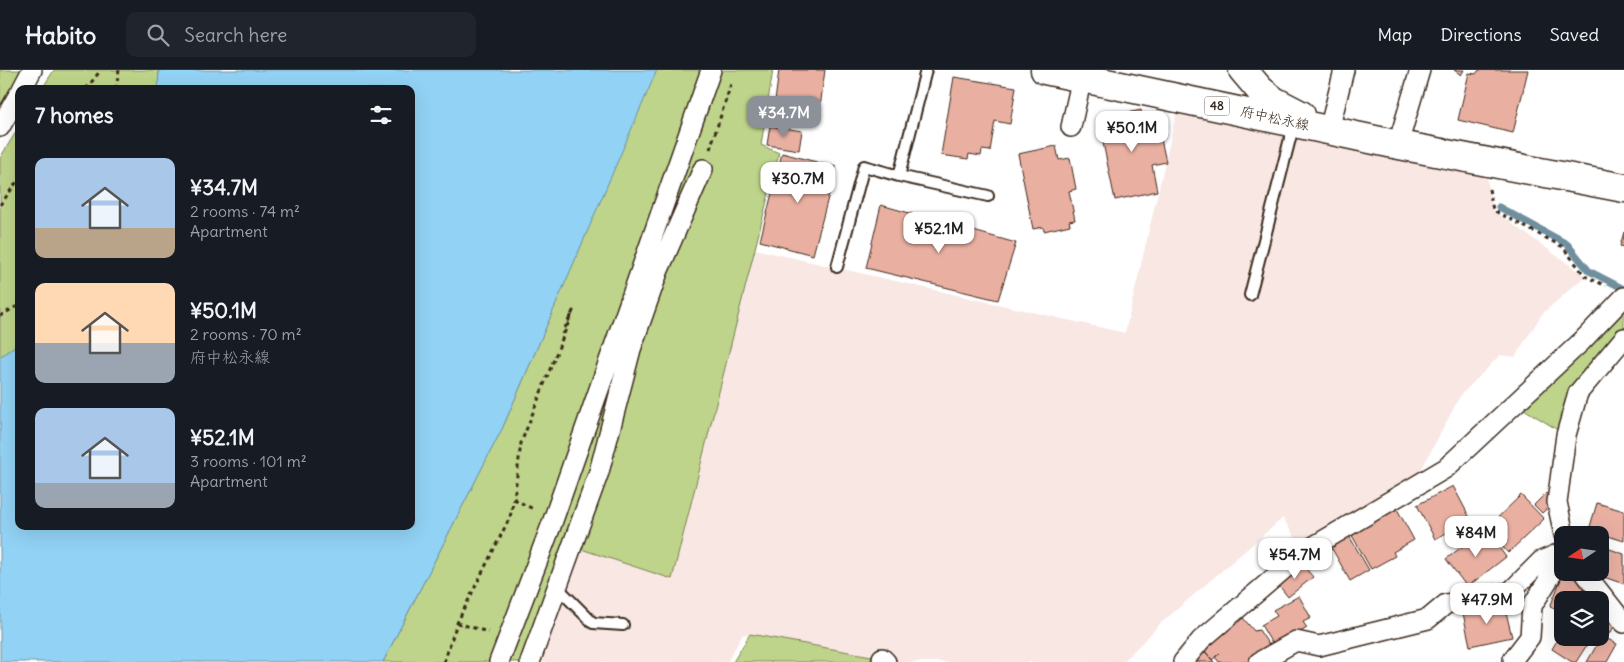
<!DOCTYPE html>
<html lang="en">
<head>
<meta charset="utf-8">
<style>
  body { margin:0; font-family:Delius,"Klee One",sans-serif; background:#20242c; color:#f1f3f6; height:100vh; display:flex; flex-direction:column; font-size:19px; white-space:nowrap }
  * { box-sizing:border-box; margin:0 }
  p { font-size:16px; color:#9ea1a6 }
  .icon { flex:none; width:28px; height:28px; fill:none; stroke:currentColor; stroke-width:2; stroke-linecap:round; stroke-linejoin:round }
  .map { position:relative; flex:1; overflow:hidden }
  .drawer { position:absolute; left:15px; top:15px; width:400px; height:445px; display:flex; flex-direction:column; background:#171b24; border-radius:10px; box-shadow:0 5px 20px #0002 }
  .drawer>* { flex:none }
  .needle { width:32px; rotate:257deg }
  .controls { position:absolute; left:1554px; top:456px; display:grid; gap:10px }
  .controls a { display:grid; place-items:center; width:55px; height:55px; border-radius:10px; background:#171b24; box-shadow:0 5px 20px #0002; font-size:25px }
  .price { position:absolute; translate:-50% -42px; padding:0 11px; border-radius:10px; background:#fff; color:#222; font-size:16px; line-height:32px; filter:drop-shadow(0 1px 2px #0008) }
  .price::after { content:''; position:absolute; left:50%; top:30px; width:15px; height:11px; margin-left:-8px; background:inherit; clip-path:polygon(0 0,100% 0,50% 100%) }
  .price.selected { background:#8c9099; color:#fff }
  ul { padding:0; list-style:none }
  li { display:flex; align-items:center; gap:15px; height:125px; padding:0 20px }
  li span { display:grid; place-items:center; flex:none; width:140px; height:100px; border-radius:10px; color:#555 }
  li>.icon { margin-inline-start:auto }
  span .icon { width:60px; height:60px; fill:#fffc; stroke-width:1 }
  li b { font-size:21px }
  h2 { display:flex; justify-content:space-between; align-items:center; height:60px; padding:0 20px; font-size:21px }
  header { display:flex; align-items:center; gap:30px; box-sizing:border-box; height:70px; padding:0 25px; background:#171b24; border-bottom:1px solid #363941 }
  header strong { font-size:24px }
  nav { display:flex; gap:28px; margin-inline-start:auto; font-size:18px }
  .search { width:350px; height:45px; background:#20242c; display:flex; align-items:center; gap:12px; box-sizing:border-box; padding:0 18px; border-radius:10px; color:#9ea1a6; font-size:19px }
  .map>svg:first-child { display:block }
</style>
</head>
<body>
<header>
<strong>Habito</strong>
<div class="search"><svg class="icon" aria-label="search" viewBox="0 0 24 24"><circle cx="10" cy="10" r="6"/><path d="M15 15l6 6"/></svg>Search here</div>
<nav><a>Map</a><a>Directions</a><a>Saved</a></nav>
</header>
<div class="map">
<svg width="1624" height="592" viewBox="0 0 1624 592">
  <rect width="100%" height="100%" fill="#fff"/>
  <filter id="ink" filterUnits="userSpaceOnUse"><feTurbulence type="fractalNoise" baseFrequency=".02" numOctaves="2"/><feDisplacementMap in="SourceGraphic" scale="10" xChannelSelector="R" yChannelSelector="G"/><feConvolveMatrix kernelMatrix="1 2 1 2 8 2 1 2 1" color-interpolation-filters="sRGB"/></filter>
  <g filter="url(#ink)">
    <path fill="#f8e7e3" d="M 1177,41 L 1486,104 L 1493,140 L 1585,206 L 1542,244 L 1515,287 L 1500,285 L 1460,326 L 1411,419 L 1304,482 L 1283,448 L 1161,553 L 1123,592 L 886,592 L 882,588 L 743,564 L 727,592 L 530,592 L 572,476 L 672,509 L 754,179 L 1125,263 Z"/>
    <path fill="#bed48a" stroke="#7c7f54" d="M 0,0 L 25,0 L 0,42 Z
      M 54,0 L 159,0 L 158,19 L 42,19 Z
      M 656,0 L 773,0 L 761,75 L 779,83 L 672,509 L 572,476 L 530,592 L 383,592 L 505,352 Z
      M 19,57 L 19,273 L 0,287 L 0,88 Z
      M 1624,227 L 1624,268 L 1580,321 L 1566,365 L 1514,333 Z
      M 750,564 L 882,588 L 862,592 L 733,592 Z"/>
    <path fill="#92d2f4" stroke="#6f8f9e" d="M 159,0 L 657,0 L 503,357 L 383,592 L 0,592 L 0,287 L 19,273 L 19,456 L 411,456 L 411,19 L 158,19 Z"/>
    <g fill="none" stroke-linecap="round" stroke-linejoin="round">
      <path stroke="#6f8f9e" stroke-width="7" d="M 1499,137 L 1567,174 L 1589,201 L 1624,219"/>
    </g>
    <path fill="#e9b0a2" stroke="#3b2a1e" d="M 779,0 L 825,0 L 819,45 L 774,39 Z
      M 1454,0 L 1464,0 L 1461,5 Z
      M 1479,0 L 1528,0 L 1513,63 L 1458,50 L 1469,3 L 1476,4 Z
      M 954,7 L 1016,17 L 1010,54 L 995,51 L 990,81 L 982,80 L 981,86 L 969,84 L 968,89 L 941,85 Z
      M 1141,40 L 1142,49 L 1156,46 L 1166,92 L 1152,95 L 1157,121 L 1115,130 L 1098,49 Z
      M 770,56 L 802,61 L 799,80 L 767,75 Z
      M 1056,76 L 1059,90 L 1070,88 L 1076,119 L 1069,121 L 1075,150 L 1069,151 L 1070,155 L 1044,161 L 1043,157 L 1033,159 L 1018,84 Z
      M 782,83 L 836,97 L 813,185 L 760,171 Z
      M 881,135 L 1016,173 L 998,230 L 866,198 Z
      M 1624,162 L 1624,177 L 1620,176 Z
      M 1453,416 L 1471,450 L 1435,469 L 1417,435 Z
      M 1546,423 L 1554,432 L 1542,443 L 1534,435 Z
      M 1521,425 L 1544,449 L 1508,483 L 1486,459 Z
      M 1597,433 L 1624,441 L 1624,471 L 1589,460 Z
      M 1396,437 L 1414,470 L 1393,482 L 1395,486 L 1371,499 L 1350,462 Z
      M 1485,459 L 1506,487 L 1467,517 L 1446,489 Z
      M 1348,464 L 1369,500 L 1350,511 L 1330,475 Z
      M 1604,477 L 1624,484 L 1624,514 L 1595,504 L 1596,502 L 1600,502 L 1600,489 Z
      M 1301,493 L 1313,507 L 1288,527 L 1277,513 Z
      M 1563,504 L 1590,514 L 1587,524 L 1596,528 L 1595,530 L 1562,530 L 1562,542 L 1550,537 Z
      M 1299,526 L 1311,548 L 1303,552 L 1307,558 L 1274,577 L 1261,555 L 1277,546 L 1273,540 Z
      M 1504,534 L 1512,567 L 1470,576 L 1463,543 Z
      M 1600,540 L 1618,549 L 1610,564 L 1600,559 Z
      M 1239,543 L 1254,561 L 1259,560 L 1271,578 L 1250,592 L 1219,592 L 1215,587 L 1220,583 L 1212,590 L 1200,575 Z
      M 1562,562 L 1562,568 L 1586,568 L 1590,570 L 1576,592 L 1572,592 L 1552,579 Z
      M 1602,566 L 1617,574 L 1607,592 L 1587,592 Z
      M 1204,580 L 1214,592 L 1191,592 Z"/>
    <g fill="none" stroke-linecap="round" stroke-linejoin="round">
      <defs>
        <path id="lane" d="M 899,106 L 988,126
          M 837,197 L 864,96 L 899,106 L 926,0
          M 1250,225 L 1294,53
          M 557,517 L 593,553 L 623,555"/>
        <path id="street" d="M 22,19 L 32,0
          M 0,57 L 19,24
          M 1071,57 L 1082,7
          M 1329,60 L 1344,0
          M 1398,74 L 1420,0
          M 1564,465 L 1557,432 L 1566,365 L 1578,323 L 1624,268
          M 1584,502 L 1624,553
          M 882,588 L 886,592
          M 1513,589 L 1530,567 L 1532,536 L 1562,488
          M 499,592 L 551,456 L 711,0
          M 530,592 L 599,402 L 631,279 L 658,202 L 703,99
          M 1183,592 L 1201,570 L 1304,482 L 1446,398 L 1582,271 L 1624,227
          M 1259,592 L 1296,571 L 1319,576 L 1428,549 L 1446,534 L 1510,522 L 1541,491 L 1562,482"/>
        <path id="primary" d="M 1045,0 L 1389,73 L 1624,118
          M 1243,0 L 1260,20 L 1274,31 L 1301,45"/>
      </defs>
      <use href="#lane" stroke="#3b2a1e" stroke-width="14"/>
      <use href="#street" stroke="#3b2a1e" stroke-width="22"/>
      <use href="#primary" stroke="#3b2a1e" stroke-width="31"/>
      <path stroke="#3b2a1e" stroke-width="3" stroke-dasharray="4 4" stroke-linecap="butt" d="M 86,19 L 101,0
        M 116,19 L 119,0
        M 710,79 L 732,11
        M 1489,119 L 1493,140 L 1563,177 L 1585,206 L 1606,216
        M 0,135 L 19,109
        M 0,246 L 19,235
        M 514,429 L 535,440
        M 457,553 L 488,562
        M 444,592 L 457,553 L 510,447 L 514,429 L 521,373 L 573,241 L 562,264"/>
      <use href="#lane" stroke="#fff" stroke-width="10"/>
      <use href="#street" stroke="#fff" stroke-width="19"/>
      <use href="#primary" stroke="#fff" stroke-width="28"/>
    </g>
  </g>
  <g text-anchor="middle" stroke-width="4" stroke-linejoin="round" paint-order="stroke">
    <rect fill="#fff" stroke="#766a62" stroke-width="1" x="1204.5" y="26.5" width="25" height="19" rx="4"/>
    <g font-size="12" font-weight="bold" fill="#3b2a1e">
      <text x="1217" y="40">48</text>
    </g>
    <g font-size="14" fill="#3b2a1e" stroke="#fff">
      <text transform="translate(1275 48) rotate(12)" y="5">府中松永線</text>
    </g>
  </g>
</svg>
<div class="controls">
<a><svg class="needle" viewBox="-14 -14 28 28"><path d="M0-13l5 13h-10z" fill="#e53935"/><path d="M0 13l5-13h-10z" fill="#9ea1a6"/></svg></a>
<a><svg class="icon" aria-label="layers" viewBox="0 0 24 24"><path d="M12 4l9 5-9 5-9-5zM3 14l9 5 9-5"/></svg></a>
</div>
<b class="price selected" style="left:784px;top:68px">¥34.7M</b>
<b class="price" style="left:1132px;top:83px">¥50.1M</b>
<b class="price" style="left:798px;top:134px">¥30.7M</b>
<b class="price" style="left:939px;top:184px">¥52.1M</b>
<b class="price" style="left:1476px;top:488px">¥84M</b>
<b class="price" style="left:1295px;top:510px">¥54.7M</b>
<b class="price" style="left:1487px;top:555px">¥47.9M</b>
<section class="drawer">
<h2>7 homes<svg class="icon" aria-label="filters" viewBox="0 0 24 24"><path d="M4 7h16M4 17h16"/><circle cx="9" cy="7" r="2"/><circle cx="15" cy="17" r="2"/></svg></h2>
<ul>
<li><span style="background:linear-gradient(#a9c7e8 70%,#b9a48a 0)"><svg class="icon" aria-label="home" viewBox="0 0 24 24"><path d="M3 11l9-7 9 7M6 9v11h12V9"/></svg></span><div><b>¥34.7M</b><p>2 rooms · 74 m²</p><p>Apartment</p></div></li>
<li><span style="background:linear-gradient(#ffd9b3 60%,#9aa5b1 0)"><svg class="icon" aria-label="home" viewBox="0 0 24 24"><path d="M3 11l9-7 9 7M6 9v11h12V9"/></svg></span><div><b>¥50.1M</b><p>2 rooms · 70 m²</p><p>府中松永線</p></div></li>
<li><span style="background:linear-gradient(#a9c7e8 75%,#9aa5b1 0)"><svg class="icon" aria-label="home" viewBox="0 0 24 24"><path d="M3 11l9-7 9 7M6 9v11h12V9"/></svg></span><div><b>¥52.1M</b><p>3 rooms · 101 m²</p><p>Apartment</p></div></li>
</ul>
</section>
</div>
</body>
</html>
